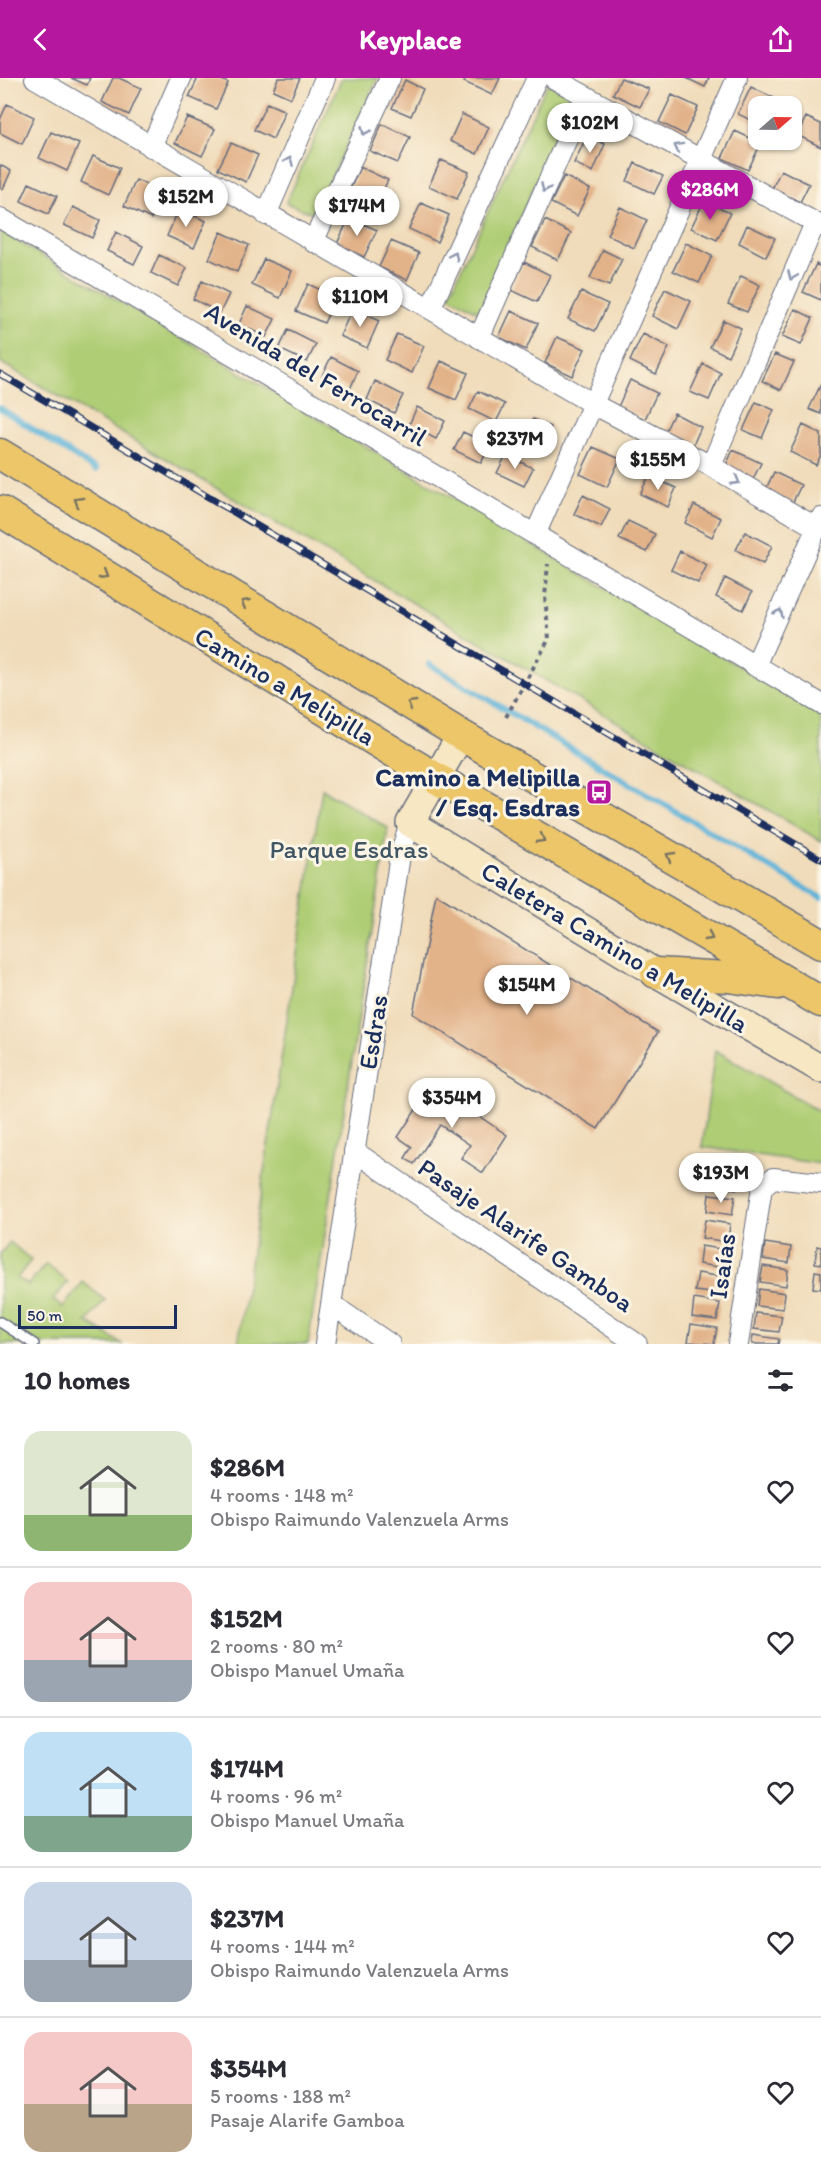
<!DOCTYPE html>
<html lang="en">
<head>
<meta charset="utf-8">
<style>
  body { margin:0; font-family:Itim,sans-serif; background:#f2f2f3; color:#2b2b33; height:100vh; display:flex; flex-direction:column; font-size:22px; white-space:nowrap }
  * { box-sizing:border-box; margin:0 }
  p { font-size:20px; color:#7c7c81 }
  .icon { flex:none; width:33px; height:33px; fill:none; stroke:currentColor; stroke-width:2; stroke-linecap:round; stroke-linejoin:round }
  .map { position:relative; height:1266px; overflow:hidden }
  .sheet { display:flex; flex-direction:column; background:#fff; flex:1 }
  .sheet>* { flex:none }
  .needle { width:39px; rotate:70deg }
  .controls { position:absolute; left:748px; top:18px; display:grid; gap:12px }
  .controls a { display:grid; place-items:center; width:54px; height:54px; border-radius:12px; background:#fff; box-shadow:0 2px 4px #0004; font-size:30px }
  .scale { position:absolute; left:18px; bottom:15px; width:159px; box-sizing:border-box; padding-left:6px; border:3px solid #1b2f5e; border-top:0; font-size:16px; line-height:21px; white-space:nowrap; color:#1b2f5e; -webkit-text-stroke:4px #fcf5e5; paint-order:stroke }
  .price { position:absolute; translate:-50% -51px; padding:0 14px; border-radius:21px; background:#fff; color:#222; font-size:20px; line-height:39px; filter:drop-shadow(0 2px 3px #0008) }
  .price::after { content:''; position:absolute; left:50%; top:36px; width:18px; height:14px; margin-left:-9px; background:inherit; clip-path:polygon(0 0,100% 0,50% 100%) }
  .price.active { background:#b5179e; color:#fff }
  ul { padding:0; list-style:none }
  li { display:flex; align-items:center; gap:18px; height:150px; padding:0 24px }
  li+li { border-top:2px solid #e1e1e2 }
  li span { display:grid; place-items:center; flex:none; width:168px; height:120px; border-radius:18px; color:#555 }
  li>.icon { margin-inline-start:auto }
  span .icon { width:72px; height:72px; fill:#fffc; stroke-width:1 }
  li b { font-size:26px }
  h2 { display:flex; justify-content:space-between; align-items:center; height:72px; padding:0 24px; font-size:26px }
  header { display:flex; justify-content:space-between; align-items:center; height:78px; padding:0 24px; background:#b5179e; color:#fff; font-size:27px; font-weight:700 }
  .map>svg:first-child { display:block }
</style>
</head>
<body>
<header><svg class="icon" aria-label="back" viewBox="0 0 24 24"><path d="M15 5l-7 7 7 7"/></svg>Keyplace<svg class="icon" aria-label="share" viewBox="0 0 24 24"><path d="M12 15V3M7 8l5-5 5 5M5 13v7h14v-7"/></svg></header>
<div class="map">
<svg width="821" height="1266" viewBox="0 0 821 1266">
  <rect width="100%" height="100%" fill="#fcf5e5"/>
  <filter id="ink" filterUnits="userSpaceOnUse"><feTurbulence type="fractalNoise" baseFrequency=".0167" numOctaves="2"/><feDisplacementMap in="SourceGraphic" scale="12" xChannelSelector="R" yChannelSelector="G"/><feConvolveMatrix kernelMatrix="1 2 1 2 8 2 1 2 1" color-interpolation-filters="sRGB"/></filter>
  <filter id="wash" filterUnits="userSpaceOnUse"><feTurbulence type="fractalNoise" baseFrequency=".008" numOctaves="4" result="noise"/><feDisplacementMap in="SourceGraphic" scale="24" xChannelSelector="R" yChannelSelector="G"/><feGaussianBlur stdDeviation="1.35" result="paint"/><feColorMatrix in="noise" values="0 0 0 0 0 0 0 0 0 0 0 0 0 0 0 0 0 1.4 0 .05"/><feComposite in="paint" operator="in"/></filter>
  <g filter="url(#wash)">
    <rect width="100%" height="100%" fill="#f0dcba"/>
    <path fill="#afcd74" stroke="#657e69" stroke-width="1.5" d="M 342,0 L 378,0 L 314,136 L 286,125 Z
      M 547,6 L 574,17 L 479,234 L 449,218 Z
      M 0,153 L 821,637 L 821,763 L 0,284 Z
      M 322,711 L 388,750 L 308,1266 L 238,1266 Z
      M 715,972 L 821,1034 L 821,1086 L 702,1069 Z
      M 10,1164 L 31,1182 L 17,1200 L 28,1207 L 46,1186 L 68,1204 L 53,1222 L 63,1229 L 83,1204 L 105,1222 L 87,1244 L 122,1266 L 0,1266 L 0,1176 Z"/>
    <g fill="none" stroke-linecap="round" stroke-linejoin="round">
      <path stroke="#5bb2d8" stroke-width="6" d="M 0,330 L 96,392
        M 429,586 L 821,820"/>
    </g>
    <g id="blocks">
      <path fill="#e2b289" d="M 71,0 L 90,0 L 87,7 Z
        M 113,0 L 119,0 L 141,10 L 129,37 L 102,24 Z
        M 198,0 L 218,0 L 228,5 L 216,31 L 189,19 Z
        M 278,0 L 300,0 L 291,20 L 273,12 Z
        M 466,0 L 500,0 L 492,17 L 464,4 Z
        M 621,0 L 649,11 L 640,29 L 613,16 Z
        M 686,0 L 709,0 L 705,9 Z
        M 405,2 L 423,11 L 411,38 L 392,30 Z
        M 751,9 L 778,22 L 774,28 L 759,28 L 759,46 L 738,36 Z
        M 672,17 L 698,29 L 685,57 L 659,44 Z
        M 267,25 L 285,33 L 273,61 L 254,52 Z
        M 7,26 L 34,39 L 22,66 L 0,55 L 0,42 Z
        M 462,36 L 489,49 L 477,76 L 450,63 Z
        M 187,39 L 215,51 L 202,78 L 175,65 Z
        M 806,39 L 821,46 L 821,69 L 797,57 Z
        M 382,46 L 410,59 L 398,85 L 370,73 Z
        M 735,53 L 761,65 L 748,92 L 722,80 Z
        M 51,54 L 79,66 L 67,93 L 39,80 Z
        M 587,58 L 605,66 L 593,94 L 574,85 Z
        M 231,65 L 258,77 L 246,104 L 218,91 Z
        M 93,78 L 120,90 L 108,117 L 81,104 Z
        M 441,82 L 469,94 L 457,121 L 429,108 Z
        M 635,85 L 663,98 L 654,116 L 627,103 Z
        M 0,87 L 11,93 L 3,111 L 0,110 Z
        M 360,89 L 388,102 L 376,128 L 348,116 Z
        M 781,92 L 809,106 L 800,124 L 772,111 Z
        M 564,98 L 590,111 L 577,138 L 551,125 Z
        M 136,102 L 163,114 L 151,141 L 124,128 Z
        M 29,105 L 57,118 L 48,136 L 21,123 Z
        M 704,123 L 730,135 L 717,162 L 691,150 Z
        M 421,125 L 449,137 L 437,164 L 409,151 Z
        M 73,129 L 100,142 L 92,160 L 64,147 Z
        M 620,129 L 647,142 L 634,170 L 607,157 Z
        M 179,131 L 206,143 L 194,170 L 167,158 Z
        M 349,140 L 377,152 L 364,179 L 337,166 Z
        M 545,142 L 571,155 L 558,182 L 532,169 Z
        M 747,147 L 775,160 L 766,179 L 739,165 Z
        M 116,154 L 143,168 L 134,186 L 107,173 Z
        M 221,154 L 249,167 L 237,194 L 209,181 Z
        M 391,163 L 419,175 L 407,202 L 379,189 Z
        M 686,165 L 712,178 L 699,205 L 673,193 Z
        M 603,172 L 622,181 L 609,208 L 590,200 Z
        M 159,177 L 187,190 L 178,208 L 151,195 Z
        M 264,181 L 292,193 L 280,220 L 252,207 Z
        M 524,184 L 550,197 L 537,224 L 511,212 Z
        M 816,186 L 821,189 L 821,222 L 803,214 Z
        M 741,198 L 760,207 L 747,234 L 728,226 Z
        M 202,203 L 229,216 L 220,235 L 193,221 Z
        M 308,206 L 336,219 L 324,245 L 296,233 Z
        M 665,211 L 691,223 L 678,251 L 652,238 Z
        M 581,214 L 608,226 L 595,253 L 568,241 Z
        M 247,228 L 275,241 L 266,259 L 239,246 Z
        M 352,231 L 379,243 L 367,270 L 340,258 Z
        M 795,231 L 813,240 L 801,267 L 782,259 Z
        M 511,233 L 538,245 L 526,272 L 499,259 Z
        M 723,242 L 741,250 L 728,278 L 710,269 Z
        M 288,252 L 316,266 L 307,284 L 279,271 Z
        M 397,256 L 424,268 L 412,295 L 385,282 Z
        M 643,256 L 669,269 L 656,296 L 630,283 Z
        M 557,259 L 585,271 L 572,298 L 545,285 Z
        M 775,276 L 794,284 L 781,312 L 762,303 Z
        M 331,279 L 358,293 L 350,311 L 322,298 Z
        M 441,283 L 468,295 L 456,322 L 429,310 Z
        M 703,286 L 721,295 L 709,322 L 690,314 Z
        M 630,302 L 657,315 L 645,341 L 618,329 Z
        M 375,303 L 403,317 L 394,335 L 367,322 Z
        M 821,306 L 821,336 L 809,331 Z
        M 478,313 L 505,326 L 496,344 L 469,331 Z
        M 756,324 L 774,332 L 762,360 L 743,352 Z
        M 417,329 L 445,343 L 436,361 L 409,347 Z
        M 674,335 L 701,349 L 693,367 L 665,354 Z
        M 533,341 L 551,349 L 538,377 L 520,368 Z
        M 803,347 L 821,356 L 821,377 L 816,387 L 790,374 Z
        M 463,354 L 490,367 L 481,385 L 454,372 Z
        M 593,369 L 620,381 L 607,409 L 580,396 Z
        M 733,372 L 761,385 L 752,403 L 725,390 Z
        M 506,377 L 533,390 L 524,408 L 497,395 Z
        M 774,394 L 801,407 L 792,426 L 765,413 Z
        M 649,398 L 676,410 L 668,429 L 640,416 Z
        M 583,417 L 610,431 L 601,449 L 574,436 Z
        M 694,427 L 721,440 L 712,459 L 685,445 Z
        M 628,443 L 655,456 L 647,474 L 619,461 Z
        M 745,454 L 772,468 L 763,486 L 736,472 Z
        M 680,473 L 707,487 L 698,505 L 671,492 Z
        M 725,500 L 752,514 L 743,532 L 716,519 Z
        M 436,816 L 658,954 L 598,1051 L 413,936 Z
        M 432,1007 L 507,1057 L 483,1095 L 461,1080 L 470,1067 L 440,1047 L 414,1086 L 405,1080 L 412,1069 L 398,1059 Z
        M 713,1089 L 739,1093 L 737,1111 L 711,1107 Z
        M 709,1116 L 735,1119 L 732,1137 L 707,1133 Z
        M 705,1142 L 730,1146 L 728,1164 L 702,1160 Z
        M 765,1165 L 791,1169 L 789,1185 L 763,1181 Z
        M 701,1168 L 727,1172 L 725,1190 L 699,1186 Z
        M 817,1168 L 821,1169 L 821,1186 L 815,1185 Z
        M 763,1188 L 788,1192 L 786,1208 L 760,1204 Z
        M 815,1193 L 821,1194 L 821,1211 L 813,1210 Z
        M 698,1195 L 723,1199 L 721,1216 L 695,1213 Z
        M 759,1211 L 785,1215 L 783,1231 L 757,1228 Z
        M 694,1221 L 720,1225 L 717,1242 L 692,1239 Z
        M 756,1235 L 782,1238 L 779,1254 L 754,1251 Z
        M 691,1246 L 717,1250 L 714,1266 L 688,1264 Z
        M 753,1257 L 779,1261 L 778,1266 L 752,1266 Z"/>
    </g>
  </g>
  <g filter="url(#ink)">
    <use href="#blocks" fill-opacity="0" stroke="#666c7e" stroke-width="1.5"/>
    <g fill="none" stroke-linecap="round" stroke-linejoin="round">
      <defs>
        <path id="lane" d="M 0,1244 L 34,1266"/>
        <path id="street" d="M 35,0 L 593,326 L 711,388 L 817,450
          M 553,0 L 821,148
          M 151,69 L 181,0
          M 266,137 L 325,0
          M 0,140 L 821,626
          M 313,164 L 390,0
          M 430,231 L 537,0
          M 479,260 L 586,18
          M 711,388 L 815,145
          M 535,457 L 737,0
          M 755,588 L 821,440
          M 354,1073 L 637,1266
          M 331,1226 L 390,1266
          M 325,1266 L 400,777 L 410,745
          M 738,1266 L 762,1109 L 773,1100 L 821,1105"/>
        <path id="secondary" d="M 461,657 L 410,745 L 656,895 L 821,991"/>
        <path id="primary" d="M 0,376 L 461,657 L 821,866
          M 0,433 L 436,700 L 821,924
          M 656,895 L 728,899 L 778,906"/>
      </defs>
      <use href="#lane" stroke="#666c7e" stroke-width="12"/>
      <use href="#street" stroke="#666c7e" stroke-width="22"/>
      <use href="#secondary" stroke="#666c7e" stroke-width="30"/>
      <use href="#primary" stroke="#666c7e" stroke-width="33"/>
      <path stroke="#666c7e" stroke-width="4" stroke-dasharray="4.5 4.5" stroke-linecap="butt" d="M 506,639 L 549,561 L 545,519 L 548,486"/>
      <use href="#lane" stroke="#fff" stroke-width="9"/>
      <use href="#street" stroke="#fff" stroke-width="20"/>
      <use href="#secondary" stroke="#f7e8c3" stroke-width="27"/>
      <use href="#primary" stroke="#ecc669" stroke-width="30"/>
      <defs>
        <path id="rail" d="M 0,296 L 821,781"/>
      </defs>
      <use href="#rail" stroke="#1b2f5e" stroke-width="7"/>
      <use href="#rail" stroke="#fcf5e5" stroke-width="4.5" stroke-dasharray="14" stroke-linecap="butt"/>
    </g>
    <defs><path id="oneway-chevron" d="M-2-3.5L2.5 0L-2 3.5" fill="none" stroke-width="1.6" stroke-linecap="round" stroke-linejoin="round" transform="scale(1.5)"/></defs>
    <g stroke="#8d97ae">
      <use href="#oneway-chevron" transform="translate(365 53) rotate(115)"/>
      <use href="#oneway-chevron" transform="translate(678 69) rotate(-151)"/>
      <use href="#oneway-chevron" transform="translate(289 83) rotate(-67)"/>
      <use href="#oneway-chevron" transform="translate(545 110) rotate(114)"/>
      <use href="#oneway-chevron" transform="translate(454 178) rotate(-65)"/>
      <use href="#oneway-chevron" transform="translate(792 198) rotate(113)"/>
      <use href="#oneway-chevron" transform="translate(736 403) rotate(30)"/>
      <use href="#oneway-chevron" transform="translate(779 535) rotate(-66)"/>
    </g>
    <g stroke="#797363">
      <use href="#oneway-chevron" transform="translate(78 423) rotate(-149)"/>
      <use href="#oneway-chevron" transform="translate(104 497) rotate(31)"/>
      <use href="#oneway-chevron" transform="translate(245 525) rotate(-149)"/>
      <use href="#oneway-chevron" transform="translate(411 626) rotate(-149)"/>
      <use href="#oneway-chevron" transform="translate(541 761) rotate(30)"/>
      <use href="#oneway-chevron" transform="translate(670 778) rotate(-150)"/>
      <use href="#oneway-chevron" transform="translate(709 859) rotate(30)"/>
    </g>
  </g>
  <defs>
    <symbol id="bus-square" viewBox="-11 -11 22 22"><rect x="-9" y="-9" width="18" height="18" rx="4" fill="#b5179e" stroke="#fcf5e5"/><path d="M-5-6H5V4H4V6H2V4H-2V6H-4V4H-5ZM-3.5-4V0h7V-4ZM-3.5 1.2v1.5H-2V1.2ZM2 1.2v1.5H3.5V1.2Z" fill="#fff"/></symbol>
  </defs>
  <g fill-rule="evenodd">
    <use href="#bus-square" x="584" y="699" width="30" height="30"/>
  </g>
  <g text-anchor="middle" stroke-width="6" stroke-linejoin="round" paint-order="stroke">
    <g font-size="26" fill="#1b2f5e" stroke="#fcf5e5">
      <text transform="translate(316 296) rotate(31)" y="9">Avenida del Ferrocarril</text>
      <text transform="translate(285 608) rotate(31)" y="9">Camino a Melipilla</text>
      <text transform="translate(615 869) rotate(31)" y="9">Caletera Camino a Melipilla</text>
      <text transform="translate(373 954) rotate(-81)" y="9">Esdras</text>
      <text transform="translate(526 1157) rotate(34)" y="9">Pasaje Alarife Gamboa</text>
      <text transform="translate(722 1188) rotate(-82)" y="9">Isaías</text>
    </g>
    <g font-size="26" font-weight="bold" fill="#1b2f5e" stroke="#fcf5e5" text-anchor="end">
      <text x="580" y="708">Camino a Melipilla<tspan x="580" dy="30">/ Esq. Esdras</tspan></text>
    </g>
    <g font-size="26" fill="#405664" stroke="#fcf5e5">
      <text x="349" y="780">Parque Esdras</text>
    </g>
  </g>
</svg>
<div class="controls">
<a><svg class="needle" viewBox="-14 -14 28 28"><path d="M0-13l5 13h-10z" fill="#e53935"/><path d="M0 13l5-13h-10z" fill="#7c7c81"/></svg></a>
</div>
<div class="scale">50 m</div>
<b class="price" style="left:590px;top:76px">$102M</b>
<b class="price active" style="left:710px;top:143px">$286M</b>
<b class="price" style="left:186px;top:150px">$152M</b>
<b class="price" style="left:357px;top:159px">$174M</b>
<b class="price" style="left:360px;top:250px">$110M</b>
<b class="price" style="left:515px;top:392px">$237M</b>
<b class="price" style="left:658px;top:413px">$155M</b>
<b class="price" style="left:527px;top:938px">$154M</b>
<b class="price" style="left:452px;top:1051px">$354M</b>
<b class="price" style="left:721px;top:1126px">$193M</b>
</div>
<section class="sheet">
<h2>10 homes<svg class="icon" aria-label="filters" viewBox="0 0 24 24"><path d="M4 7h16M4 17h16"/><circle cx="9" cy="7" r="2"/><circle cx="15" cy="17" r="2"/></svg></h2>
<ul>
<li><span style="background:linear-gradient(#dfe7d0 70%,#8fb573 0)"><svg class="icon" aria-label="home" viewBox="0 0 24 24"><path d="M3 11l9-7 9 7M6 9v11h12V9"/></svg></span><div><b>$286M</b><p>4 rooms · 148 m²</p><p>Obispo Raimundo Valenzuela Arms</p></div><svg class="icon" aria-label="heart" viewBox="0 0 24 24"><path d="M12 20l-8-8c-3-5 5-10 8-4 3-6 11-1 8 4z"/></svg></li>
<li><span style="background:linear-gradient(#f6c9c9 65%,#9aa5b1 0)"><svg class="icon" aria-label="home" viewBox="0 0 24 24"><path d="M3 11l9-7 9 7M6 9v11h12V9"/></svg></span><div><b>$152M</b><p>2 rooms · 80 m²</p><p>Obispo Manuel Umaña</p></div><svg class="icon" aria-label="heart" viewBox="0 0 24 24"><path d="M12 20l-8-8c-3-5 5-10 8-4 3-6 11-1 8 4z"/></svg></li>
<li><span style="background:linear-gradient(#bfe0f5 70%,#7fa58c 0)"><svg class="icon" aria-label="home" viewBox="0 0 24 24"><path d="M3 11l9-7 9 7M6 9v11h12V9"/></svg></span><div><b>$174M</b><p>4 rooms · 96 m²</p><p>Obispo Manuel Umaña</p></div><svg class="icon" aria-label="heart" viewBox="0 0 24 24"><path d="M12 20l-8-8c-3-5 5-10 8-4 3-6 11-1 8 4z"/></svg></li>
<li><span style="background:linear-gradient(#c9d6e8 65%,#9aa5b1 0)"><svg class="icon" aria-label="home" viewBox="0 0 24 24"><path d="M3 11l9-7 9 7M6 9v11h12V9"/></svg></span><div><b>$237M</b><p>4 rooms · 144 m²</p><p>Obispo Raimundo Valenzuela Arms</p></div><svg class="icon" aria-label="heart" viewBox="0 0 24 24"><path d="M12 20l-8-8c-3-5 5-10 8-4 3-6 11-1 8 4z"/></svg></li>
<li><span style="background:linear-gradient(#f6c9c9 60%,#b9a48a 0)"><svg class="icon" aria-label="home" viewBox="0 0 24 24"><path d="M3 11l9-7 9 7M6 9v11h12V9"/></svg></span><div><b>$354M</b><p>5 rooms · 188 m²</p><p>Pasaje Alarife Gamboa</p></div><svg class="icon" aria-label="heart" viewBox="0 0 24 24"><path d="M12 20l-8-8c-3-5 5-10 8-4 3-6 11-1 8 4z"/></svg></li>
</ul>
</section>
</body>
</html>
